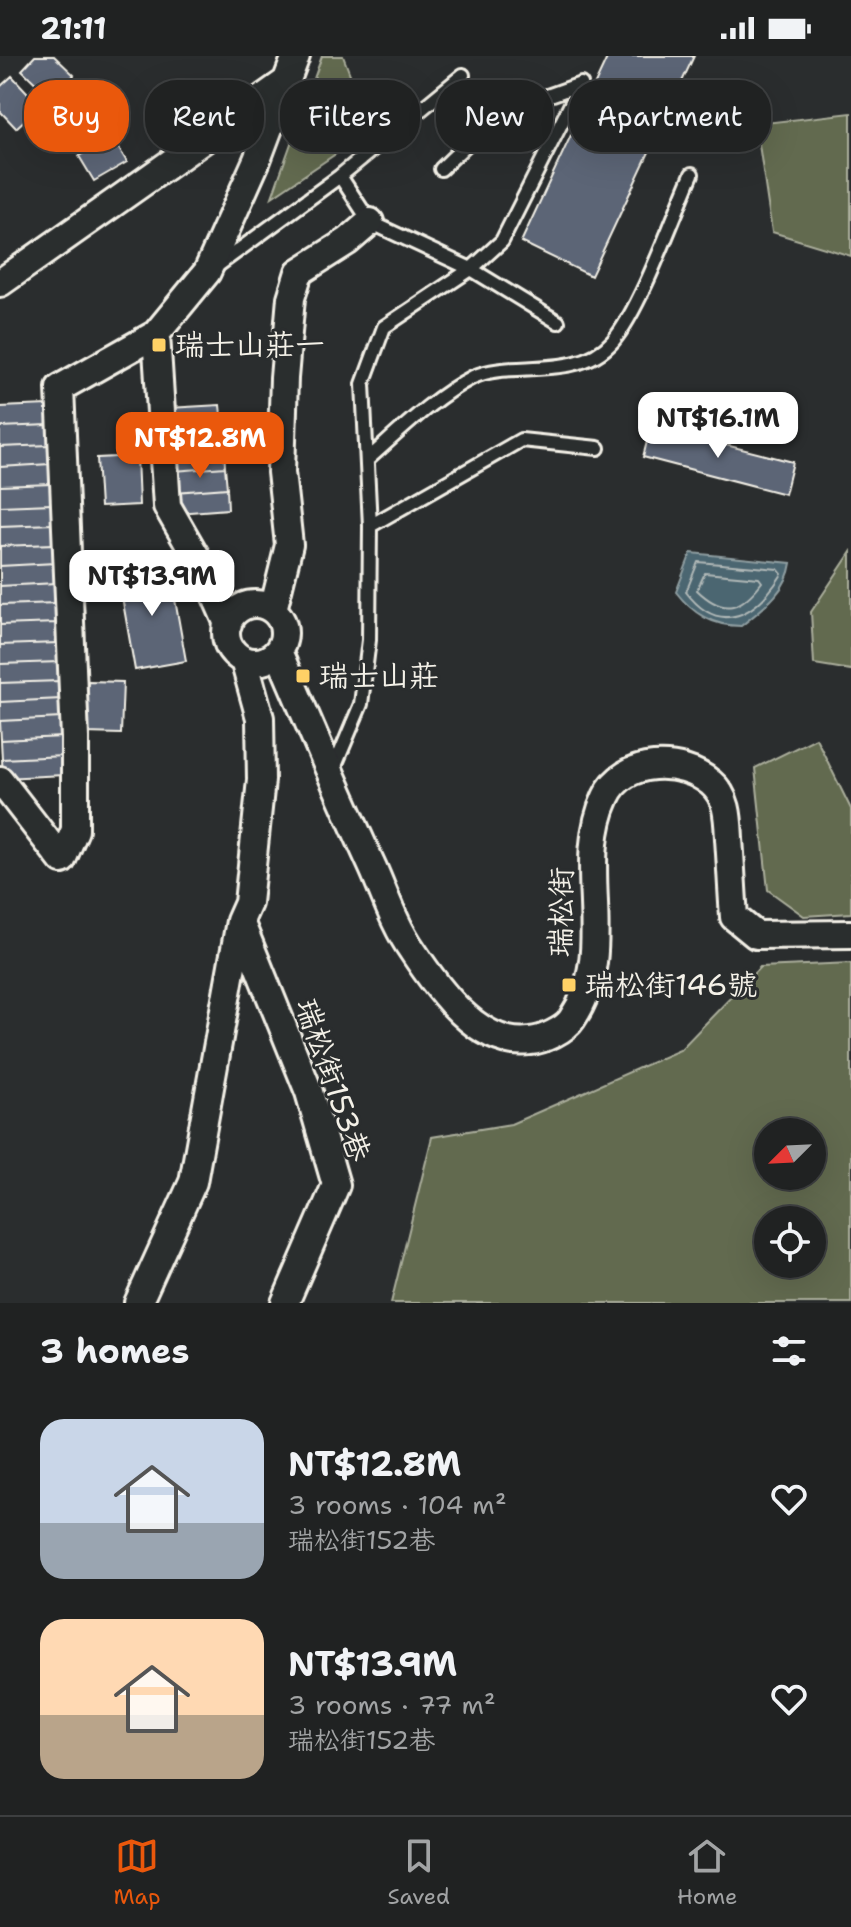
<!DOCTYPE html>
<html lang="en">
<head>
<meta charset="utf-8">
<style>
  body { margin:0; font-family:"Shantell Sans","LXGW WenKai TC",sans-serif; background:#2d2f2f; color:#f1f3f6; height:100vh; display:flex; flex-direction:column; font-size:30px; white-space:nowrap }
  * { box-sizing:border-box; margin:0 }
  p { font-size:26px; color:#a2a4a5 }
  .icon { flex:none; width:44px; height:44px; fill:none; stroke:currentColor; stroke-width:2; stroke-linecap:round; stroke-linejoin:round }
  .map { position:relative; height:1247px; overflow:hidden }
  .drawer { display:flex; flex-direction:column; background:#202222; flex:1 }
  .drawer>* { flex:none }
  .top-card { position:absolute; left:24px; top:24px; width:804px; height:72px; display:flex; gap:16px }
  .needle { width:52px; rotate:246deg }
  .buttons { position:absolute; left:754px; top:1062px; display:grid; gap:16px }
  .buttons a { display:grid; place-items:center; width:72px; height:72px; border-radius:50%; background:#202222; box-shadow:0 8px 32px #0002,0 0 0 2px #3d3f40; font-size:40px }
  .price { position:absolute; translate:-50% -68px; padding:0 18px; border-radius:16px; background:#fff; color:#222; font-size:26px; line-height:52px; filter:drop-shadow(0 2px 4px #0008) }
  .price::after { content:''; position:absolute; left:50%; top:48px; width:24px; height:18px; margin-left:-12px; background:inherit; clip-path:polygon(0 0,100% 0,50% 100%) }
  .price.on { background:#ea580c; color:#fff }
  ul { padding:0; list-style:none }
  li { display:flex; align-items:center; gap:24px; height:200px; padding:0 40px }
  li span { display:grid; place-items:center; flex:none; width:224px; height:160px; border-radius:24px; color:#555 }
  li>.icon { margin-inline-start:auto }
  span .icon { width:96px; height:96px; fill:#fffc; stroke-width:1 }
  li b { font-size:34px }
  h2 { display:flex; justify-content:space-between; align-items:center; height:96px; padding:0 40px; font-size:34px }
  .pill { padding:0 28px; border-radius:32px; background:#202222; box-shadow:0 8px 32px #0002,0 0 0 2px #3d3f40; font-size:28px; line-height:72px }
  .pill.on { background:#ea580c; color:#fff }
  .status { display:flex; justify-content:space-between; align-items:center; height:56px; padding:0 40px; background:#202222; direction:ltr }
  .status svg { height:22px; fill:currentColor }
  .menu { display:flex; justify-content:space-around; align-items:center; height:112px; border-top:2px solid #3d3f40; background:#202222; font-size:22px; color:#a2a4a5 }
  .menu a { display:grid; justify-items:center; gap:4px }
  .menu .on { color:#ea580c }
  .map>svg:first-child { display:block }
</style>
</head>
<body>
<div class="status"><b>21:11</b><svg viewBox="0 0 49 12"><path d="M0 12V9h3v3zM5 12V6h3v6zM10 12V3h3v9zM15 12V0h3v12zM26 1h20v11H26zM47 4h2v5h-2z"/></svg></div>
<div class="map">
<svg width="851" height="1247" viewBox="0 0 851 1247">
  <rect width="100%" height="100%" fill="#2a2d2e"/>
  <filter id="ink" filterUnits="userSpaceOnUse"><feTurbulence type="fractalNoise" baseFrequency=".0125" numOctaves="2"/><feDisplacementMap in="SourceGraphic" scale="16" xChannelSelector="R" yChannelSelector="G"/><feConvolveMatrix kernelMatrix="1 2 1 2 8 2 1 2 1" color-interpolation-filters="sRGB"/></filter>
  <g filter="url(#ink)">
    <path fill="#626a50" stroke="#abae9c" stroke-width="2" fill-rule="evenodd" d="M 322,0 L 343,0 L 371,74 L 272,141 Z
      M 851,57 L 851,200 L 772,176 L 756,68 Z
      M 851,496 L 851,614 L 814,608 L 811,556 Z
      M 816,682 L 851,753 L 851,857 L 804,860 L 768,834 L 755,712 Z
      M 851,907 L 851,1247 L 391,1247 L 432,1081 L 511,1068 L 680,994 L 760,911 ZM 768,1076 L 812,1076 L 812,1120 L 768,1120 ZM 768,1164 L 812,1164 L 812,1208 L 768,1208 Z"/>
    <path fill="#4c6671" stroke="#8f9ea1" stroke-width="2" d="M 691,497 L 791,507 C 787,536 762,553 741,570 C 713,570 693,558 676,536 Z"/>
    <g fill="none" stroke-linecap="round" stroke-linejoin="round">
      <path stroke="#b1b9b8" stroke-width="2" d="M 698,506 L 778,513 L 782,518 C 757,558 721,582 686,536 Z
        M 705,517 L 759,522 L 762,526 C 741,554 724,560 697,534 Z"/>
    </g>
    <path fill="#5b6576" stroke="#f4f1e8" stroke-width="2" d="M 35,0 L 54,0 L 74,19 L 52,43 L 22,14 Z
      M 608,0 L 694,0 L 591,220 L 521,186 Z
      M 12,20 L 40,50 L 16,72 L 0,55 L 0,31 Z
      M 112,81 L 127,106 L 94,125 L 79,100 Z
      M 48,349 L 49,369 L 0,371 L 0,351 Z
      M 220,349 L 222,369 L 170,373 L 169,352 Z
      M 49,369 L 50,389 L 0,391 L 0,371 Z
      M 222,369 L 224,391 L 172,394 L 170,373 Z
      M 651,370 L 793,406 L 785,438 L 643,401 Z
      M 50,389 L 50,408 L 0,411 L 0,391 Z
      M 224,391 L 225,411 L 174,415 L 172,394 Z
      M 137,400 L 139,449 L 100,451 L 97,402 Z
      M 50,408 L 51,428 L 0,430 L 0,411 Z
      M 225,411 L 227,432 L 175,436 L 174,415 Z
      M 51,428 L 52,448 L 0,450 L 0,430 Z
      M 227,432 L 228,453 L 177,457 L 175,436 Z
      M 52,448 L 53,468 L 0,470 L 0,450 Z
      M 53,468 L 54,488 L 0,490 L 0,470 Z
      M 54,488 L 55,507 L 0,510 L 0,490 Z
      M 55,507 L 56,527 L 0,530 L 0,510 Z
      M 169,510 L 186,605 L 135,614 L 118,518 Z
      M 56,527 L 57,547 L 0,549 L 0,530 Z
      M 57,547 L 57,567 L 0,569 L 0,549 Z
      M 57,567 L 58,587 L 0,589 L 0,569 Z
      M 58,587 L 59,606 L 0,608 L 0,589 Z
      M 59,606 L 60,625 L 0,627 L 0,608 Z
      M 60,625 L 61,643 L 0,646 L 0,627 Z
      M 88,625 L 123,626 L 121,678 L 86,677 Z
      M 61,643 L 62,662 L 0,665 L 0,646 Z
      M 62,662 L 62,681 L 1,684 L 0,665 Z
      M 62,681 L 63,700 L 2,703 L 1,684 Z
      M 63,700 L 64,719 L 3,722 L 2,703 Z"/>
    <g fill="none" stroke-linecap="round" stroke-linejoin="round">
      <defs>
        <path id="lane" d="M 340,120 L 463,19
          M 217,210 L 340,120 L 370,166 L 471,213 L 558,266
          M 367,404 C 400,375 434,341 473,321 C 512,303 577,326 613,285 C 641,252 673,161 692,118
          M 370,470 L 521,384 L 598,392
          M 332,717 L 361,648 L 369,584 L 370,470 L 363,328 L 384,271 L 471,213 L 502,185 L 581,28 L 499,57 L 441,113"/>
        <path id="street" d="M 0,227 L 287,25
          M226 577a29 29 0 1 1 58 0a29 29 0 1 1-58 0Z
          M 273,554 L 289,489 L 281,416 L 284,322 L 291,242 L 299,216 L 348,185 L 370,166
          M 228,568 L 206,518 L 167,450 L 156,278 L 207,216 L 257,104 L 296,0
          M 278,595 C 309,668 340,740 373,812 C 385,839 395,870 412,894 C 437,932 479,992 530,985 C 543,984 565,974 572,963 C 619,895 573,811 606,741 C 623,702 682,702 711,727 C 728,741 728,763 729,783 C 731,809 732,835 734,861 L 756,879 L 851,878
          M 0,724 L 62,804 L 75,774 L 75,682 L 60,332 L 156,278
          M 240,865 L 309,1036 L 336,1129 L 285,1247
          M 138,1247 L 193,1126 L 240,865 L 248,847 L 261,724 L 260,662 L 244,604"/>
      </defs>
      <use href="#lane" stroke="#f4f1e8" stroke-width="18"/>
      <use href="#street" stroke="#f4f1e8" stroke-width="32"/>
      <use href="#lane" stroke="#2a2d2e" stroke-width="12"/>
      <use href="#street" stroke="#2a2d2e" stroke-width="26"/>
    </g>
  </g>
  <g fill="#ffd166" stroke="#2a2d2e" stroke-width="3">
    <rect x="151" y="281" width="16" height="16" rx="4"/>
    <rect x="295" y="612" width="16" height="16" rx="4"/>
    <rect x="561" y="921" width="16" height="16" rx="4"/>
  </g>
  <g text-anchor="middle" stroke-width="6" stroke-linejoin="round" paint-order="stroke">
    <g font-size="30" fill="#f4f1e8" stroke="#2a2d2e" text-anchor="start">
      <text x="175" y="299">瑞士山莊一</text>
      <text x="319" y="630">瑞士山莊</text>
      <text x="585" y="939">瑞松街146號</text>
    </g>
    <g font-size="30" fill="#f4f1e8" stroke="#2a2d2e">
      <text transform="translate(561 856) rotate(-89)" y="10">瑞松街</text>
      <text transform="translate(333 1024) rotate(71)" y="10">瑞松街153巷</text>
    </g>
  </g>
</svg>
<div class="buttons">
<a><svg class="needle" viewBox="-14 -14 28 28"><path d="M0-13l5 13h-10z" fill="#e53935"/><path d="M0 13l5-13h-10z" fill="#a2a4a5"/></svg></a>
<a><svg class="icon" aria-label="locate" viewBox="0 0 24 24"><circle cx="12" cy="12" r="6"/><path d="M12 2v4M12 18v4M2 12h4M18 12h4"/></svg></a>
</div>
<b class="price" style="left:718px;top:404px">NT$16.1M</b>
<b class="price on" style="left:200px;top:424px">NT$12.8M</b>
<b class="price" style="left:152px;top:562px">NT$13.9M</b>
<div class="top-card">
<a class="pill on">Buy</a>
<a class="pill">Rent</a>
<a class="pill">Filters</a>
<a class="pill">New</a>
<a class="pill">Apartment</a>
</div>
</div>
<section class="drawer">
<h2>3 homes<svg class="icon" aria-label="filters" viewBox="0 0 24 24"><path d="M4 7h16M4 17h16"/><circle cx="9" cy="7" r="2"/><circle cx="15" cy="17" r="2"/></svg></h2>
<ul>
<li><span style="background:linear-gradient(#c9d6e8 65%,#9aa5b1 0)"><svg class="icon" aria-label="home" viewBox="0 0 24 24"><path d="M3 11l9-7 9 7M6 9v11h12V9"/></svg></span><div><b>NT$12.8M</b><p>3 rooms · 104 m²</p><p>瑞松街152巷</p></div><svg class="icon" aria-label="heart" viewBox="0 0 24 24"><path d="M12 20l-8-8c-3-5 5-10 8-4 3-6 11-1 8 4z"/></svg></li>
<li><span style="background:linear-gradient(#ffd9b3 60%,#b9a48a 0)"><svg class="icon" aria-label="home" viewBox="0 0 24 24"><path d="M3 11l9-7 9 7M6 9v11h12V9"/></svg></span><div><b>NT$13.9M</b><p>3 rooms · 77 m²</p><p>瑞松街152巷</p></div><svg class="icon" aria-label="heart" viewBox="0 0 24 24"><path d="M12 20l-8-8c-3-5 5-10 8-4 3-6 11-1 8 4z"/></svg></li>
</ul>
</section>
<nav class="menu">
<a class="on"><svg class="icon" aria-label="map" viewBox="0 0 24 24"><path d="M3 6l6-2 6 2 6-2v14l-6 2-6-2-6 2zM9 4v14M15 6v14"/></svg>Map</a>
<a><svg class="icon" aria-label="saved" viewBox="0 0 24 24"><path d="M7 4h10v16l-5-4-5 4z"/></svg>Saved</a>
<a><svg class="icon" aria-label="home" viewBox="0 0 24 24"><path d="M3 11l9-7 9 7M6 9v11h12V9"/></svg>Home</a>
</nav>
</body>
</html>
